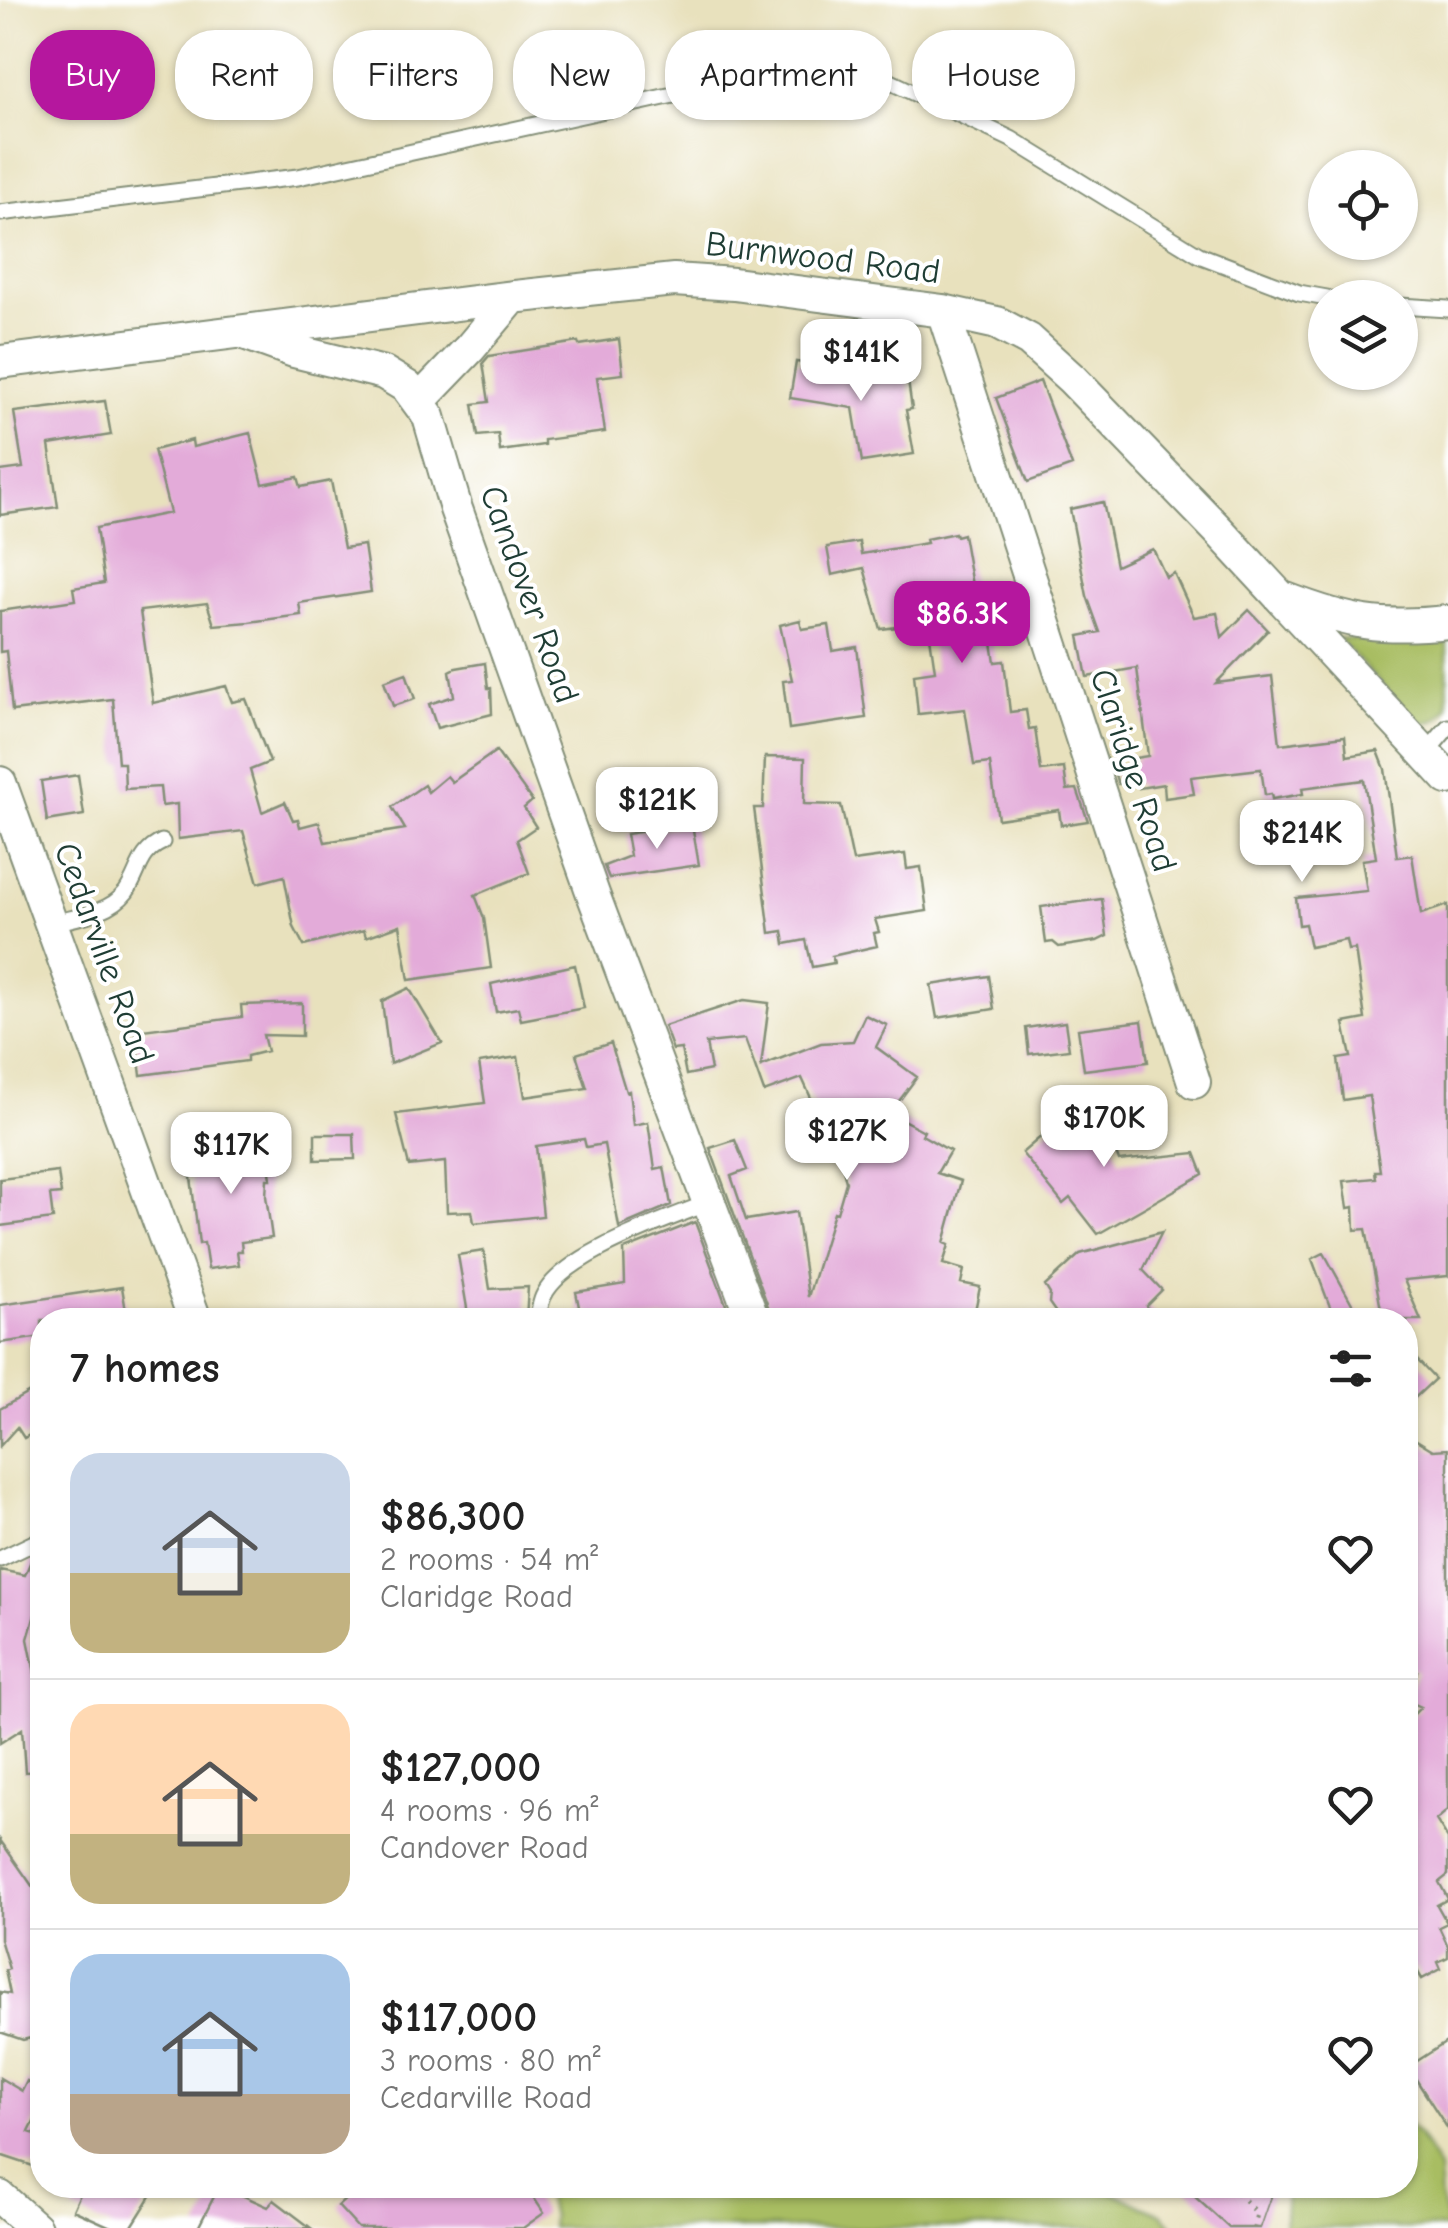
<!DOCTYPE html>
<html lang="en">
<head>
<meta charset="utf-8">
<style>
  body { margin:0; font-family:"Comic Neue",sans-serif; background:#f2f2f2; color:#222; height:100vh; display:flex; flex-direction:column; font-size:38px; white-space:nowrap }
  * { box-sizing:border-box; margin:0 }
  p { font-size:32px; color:#767676 }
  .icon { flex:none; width:55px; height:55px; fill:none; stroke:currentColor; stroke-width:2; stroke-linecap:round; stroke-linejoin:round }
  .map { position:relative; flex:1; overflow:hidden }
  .sheet { position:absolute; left:30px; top:1308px; width:1388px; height:890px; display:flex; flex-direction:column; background:#fff; border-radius:40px; box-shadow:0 2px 8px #0004 }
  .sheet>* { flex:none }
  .guide { position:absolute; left:30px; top:30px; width:1390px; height:90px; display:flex; gap:20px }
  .tools { position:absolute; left:1308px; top:150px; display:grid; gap:20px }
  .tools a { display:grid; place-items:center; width:110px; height:110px; border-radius:50%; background:#fff; box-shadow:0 2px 8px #0004; font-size:50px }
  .price { position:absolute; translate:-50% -85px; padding:0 22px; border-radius:20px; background:#fff; color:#222; font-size:32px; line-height:65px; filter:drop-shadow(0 2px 5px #0008) }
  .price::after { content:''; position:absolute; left:50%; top:60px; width:30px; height:22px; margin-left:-15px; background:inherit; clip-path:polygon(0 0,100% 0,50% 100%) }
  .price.active { background:#b5179e; color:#fff }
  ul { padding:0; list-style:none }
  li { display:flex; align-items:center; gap:30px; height:250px; padding:0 40px }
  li+li { border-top:2px solid #e0e0e0 }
  li span { display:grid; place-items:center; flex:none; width:280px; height:200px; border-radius:30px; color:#555 }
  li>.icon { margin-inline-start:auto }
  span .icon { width:120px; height:120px; fill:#fffc; stroke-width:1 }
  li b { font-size:42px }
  h2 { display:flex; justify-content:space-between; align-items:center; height:120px; padding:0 40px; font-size:42px }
  .pill { padding:0 35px; border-radius:40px; background:#fff; box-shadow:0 2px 8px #0004; font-size:35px; line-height:90px }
  .pill.active { background:#b5179e; color:#fff }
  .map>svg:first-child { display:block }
</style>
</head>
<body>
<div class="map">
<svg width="1448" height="2228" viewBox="0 0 1448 2228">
  <rect width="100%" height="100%" fill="#fff"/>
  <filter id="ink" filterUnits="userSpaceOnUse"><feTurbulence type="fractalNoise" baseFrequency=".01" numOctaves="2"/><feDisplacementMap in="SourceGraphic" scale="20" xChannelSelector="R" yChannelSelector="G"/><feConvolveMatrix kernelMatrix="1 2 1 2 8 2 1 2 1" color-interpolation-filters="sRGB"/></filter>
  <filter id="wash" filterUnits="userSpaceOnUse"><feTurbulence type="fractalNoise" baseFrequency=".0048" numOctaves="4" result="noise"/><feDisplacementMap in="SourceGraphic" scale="40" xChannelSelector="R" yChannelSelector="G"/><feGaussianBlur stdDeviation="2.25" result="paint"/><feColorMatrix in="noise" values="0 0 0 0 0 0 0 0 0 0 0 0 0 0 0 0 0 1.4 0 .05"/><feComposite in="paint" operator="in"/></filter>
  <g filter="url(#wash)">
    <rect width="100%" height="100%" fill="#e8e1bd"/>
    <path fill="#a8bd62" stroke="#647d4b" stroke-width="2.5" d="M 1338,638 L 1447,643 L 1448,707 C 1440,719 1431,724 1417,723 Z
      M 1405,2121 L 1420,2137 L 1439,2169 L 1441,2198 L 1448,2228 L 1284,2228 L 1288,2185 L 1405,2185 Z
      M 541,2185 L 1097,2185 L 1161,2214 L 1175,2228 L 551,2228 L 552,2215 Z"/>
    <g id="blocks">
      <path fill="#e3abd9" d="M 619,339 L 623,374 L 597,377 L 605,432 L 544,440 L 544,445 L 500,451 L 498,434 L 478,436 L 473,404 L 489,402 L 483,363 L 489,356 L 578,342 L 579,345 Z
        M 812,357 L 859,363 L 856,382 L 907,374 L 912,409 L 906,410 L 914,454 L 862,462 L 853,408 L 790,398 L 796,362 L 811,364 Z
        M 1040,381 L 1072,466 L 1028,482 L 996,398 Z
        M 105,401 L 111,435 L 49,445 L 58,507 L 0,515 L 0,471 L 23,468 L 14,412 Z
        M 250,433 L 263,484 L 298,477 L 301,487 L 331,481 L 344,548 L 364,545 L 371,592 L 299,603 L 301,615 L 249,622 L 214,625 L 207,603 L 140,611 L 153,703 L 226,686 L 232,702 L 246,699 L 270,762 L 250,770 L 262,812 L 285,802 L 293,820 L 298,819 L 300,827 L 319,822 L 325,842 L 405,829 L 392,807 L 424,785 L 428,792 L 447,776 L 452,782 L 496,751 L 532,801 L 524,808 L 536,827 L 517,840 L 529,873 L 475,895 L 484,918 L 491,968 L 409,980 L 400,925 L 366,937 L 364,930 L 304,946 L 294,927 L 284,876 L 258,883 L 243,831 L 178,839 L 177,804 L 162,806 L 160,787 L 125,789 L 124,763 L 118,763 L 113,699 L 12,711 L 6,651 L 0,652 L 0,611 L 75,600 L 73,588 L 104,583 L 96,528 L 170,513 L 154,450 L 192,440 L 193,447 Z
        M 1103,502 L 1116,566 L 1153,549 L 1166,577 L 1174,573 L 1194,617 L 1217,613 L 1222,637 L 1249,610 L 1268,630 L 1216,683 L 1272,676 L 1280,744 L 1345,736 L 1347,756 L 1378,751 L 1385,769 L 1397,857 L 1412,855 L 1421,914 L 1448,905 L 1448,1276 L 1404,1280 L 1421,1320 L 1383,1320 L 1366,1229 L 1355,1230 L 1354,1207 L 1348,1208 L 1344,1181 L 1376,1178 L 1375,1171 L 1380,1171 L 1369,1096 L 1343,1100 L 1338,1059 L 1351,1057 L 1344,1023 L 1365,1019 L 1355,949 L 1348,950 L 1346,940 L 1310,947 L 1305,924 L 1299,925 L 1296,898 L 1367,891 L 1362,860 L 1376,858 L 1364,780 L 1302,788 L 1303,794 L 1272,799 L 1271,794 L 1265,795 L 1261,769 L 1191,777 L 1194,794 L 1165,798 L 1164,784 L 1139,788 L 1138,783 L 1118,784 L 1113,768 L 1136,763 L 1135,758 L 1148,756 L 1137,668 L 1087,677 L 1079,636 L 1100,632 L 1087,596 L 1070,509 Z
        M 955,533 L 956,536 L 963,534 L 973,591 L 984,589 L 995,662 L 1004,661 L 1010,712 L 1026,710 L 1029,729 L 1035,728 L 1041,771 L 1064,768 L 1067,790 L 1077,789 L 1088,821 L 1061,825 L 1059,810 L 998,819 L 990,763 L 974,765 L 965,709 L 918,714 L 914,674 L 935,671 L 928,623 L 881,629 L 864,568 L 832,575 L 827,547 L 859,542 L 861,554 L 927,543 L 926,539 Z
        M 800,620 L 802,629 L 829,625 L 833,651 L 857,647 L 866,718 L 789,729 L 783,681 L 792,680 L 780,625 Z
        M 485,663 L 488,688 L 491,688 L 492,714 L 437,728 L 429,704 L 454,696 L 450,671 L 456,668 Z
        M 406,673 L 415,699 L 393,706 L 384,681 Z
        M 765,757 L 805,758 L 804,804 L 841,805 L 853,861 L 905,854 L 907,869 L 921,867 L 927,911 L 875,919 L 879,932 L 874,933 L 877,946 L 832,956 L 834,963 L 812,967 L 806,940 L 785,944 L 783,931 L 770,933 L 754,808 L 763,808 Z
        M 78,775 L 84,815 L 47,821 L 41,781 Z
        M 692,824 L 699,865 L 609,878 L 604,866 L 630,856 L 626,834 Z
        M 1102,899 L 1107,936 L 1097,941 L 1059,947 L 1053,942 L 1046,943 L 1041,907 Z
        M 575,965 L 584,1008 L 521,1020 L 518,1008 L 496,1012 L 491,984 Z
        M 989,976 L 994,1009 L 937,1018 L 931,985 Z
        M 409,988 L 442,1043 L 390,1064 L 382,1001 Z
        M 744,1000 L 769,1003 L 761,1066 L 821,1043 L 853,1041 L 865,1015 L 887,1025 L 876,1047 L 917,1077 L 890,1113 L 924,1131 L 922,1135 L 950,1151 L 937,1173 L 961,1181 L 944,1243 L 949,1245 L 943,1264 L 964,1270 L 961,1283 L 980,1287 L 973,1320 L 773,1320 L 710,1148 L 735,1140 L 747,1170 L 731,1176 L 746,1220 L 796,1212 L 808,1297 L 834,1212 L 837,1213 L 846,1182 L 833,1125 L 825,1129 L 802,1078 L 764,1092 L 745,1039 L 706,1043 L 711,1070 L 686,1075 L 681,1049 L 673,1050 L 664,1026 Z
        M 302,1003 L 302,1036 L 263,1035 L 267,1051 L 247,1056 L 247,1061 L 141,1075 L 135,1031 L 242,1017 L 241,1005 Z
        M 1142,1021 L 1148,1062 L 1084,1070 L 1078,1029 Z
        M 1065,1022 L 1069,1049 L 1029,1054 L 1026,1028 Z
        M 611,1043 L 626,1092 L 629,1091 L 633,1125 L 648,1122 L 655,1169 L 664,1167 L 671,1205 L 619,1227 L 604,1144 L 586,1147 L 584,1139 L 536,1146 L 543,1216 L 474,1223 L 472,1211 L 447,1212 L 445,1162 L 409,1166 L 396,1114 L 485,1103 L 479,1063 L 518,1057 L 525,1097 L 587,1088 L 576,1054 Z
        M 1082,1101 L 1108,1131 L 1119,1161 L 1195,1153 L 1203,1174 L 1098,1234 L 1070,1198 L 1063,1204 L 1022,1153 Z
        M 264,1127 L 271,1179 L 267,1179 L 266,1196 L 272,1238 L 241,1242 L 242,1251 L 237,1251 L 239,1265 L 208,1269 L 204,1243 L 199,1244 L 188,1152 L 243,1145 L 241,1130 Z
        M 315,1134 L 354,1134 L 355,1159 L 315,1160 Z
        M 58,1172 L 61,1194 L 50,1195 L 53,1219 L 0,1226 L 0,1179 Z
        M 695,1222 L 729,1313 L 649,1320 L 591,1320 L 590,1311 L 580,1312 L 576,1292 L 625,1284 L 624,1250 Z
        M 1162,1232 L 1143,1270 L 1162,1290 L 1146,1306 L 1159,1320 L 1061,1320 L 1049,1303 L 1050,1294 L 1045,1286 L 1080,1254 Z
        M 484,1251 L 490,1289 L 528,1287 L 526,1320 L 469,1320 L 458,1255 Z
        M 1324,1253 L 1361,1320 L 1335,1320 L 1312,1259 Z
        M 122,1287 L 126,1311 L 118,1312 L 119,1320 L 42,1320 L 42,1337 L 0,1343 L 0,1305 Z
        M 1405,1347 L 1435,1379 L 1405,1407 Z
        M 42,1385 L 42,1428 L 24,1438 L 17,1427 L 0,1446 L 0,1409 Z
        M 1405,1433 L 1433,1450 L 1448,1449 L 1448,1810 L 1436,1820 L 1448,1839 L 1448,1875 L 1439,1882 L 1448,1899 L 1437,1905 L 1447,1923 L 1439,1927 L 1448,1946 L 1448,1957 L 1438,1962 L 1441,1969 L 1422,1979 L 1415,1967 L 1405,1974 L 1405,1723 L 1421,1707 L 1405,1700 L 1417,1671 L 1405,1668 Z
        M 42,1551 L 42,1590 L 28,1639 L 36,1678 L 42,1677 L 42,1771 L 25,1772 L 22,1729 L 0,1743 L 0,1570 L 25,1575 L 33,1556 Z
        M 0,1840 L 42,1900 L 42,2035 L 23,2040 L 0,2032 L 0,1992 L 10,1994 L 5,1970 L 9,1969 L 0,1939 Z
        M 1448,2041 L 1448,2129 L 1408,2067 Z
        M 0,2078 L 22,2091 L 27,2081 L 42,2089 L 42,2106 L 29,2132 L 42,2136 L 42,2169 L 0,2155 Z
        M 84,2185 L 158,2185 L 131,2228 L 113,2228 L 73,2210 Z
        M 220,2185 L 268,2207 L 274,2200 L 311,2228 L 198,2228 Z
        M 361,2185 L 525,2185 L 544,2213 L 523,2228 L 358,2228 L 338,2206 Z
        M 1182,2185 L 1275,2185 L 1260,2228 L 1229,2228 Z"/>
    </g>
  </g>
  <g filter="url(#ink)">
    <use href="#blocks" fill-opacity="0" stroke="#848f78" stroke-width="2.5"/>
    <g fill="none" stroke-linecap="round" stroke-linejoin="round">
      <defs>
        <path id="service" d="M 0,213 L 298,177 L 792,69 L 842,68 L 891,82 L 1011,139 L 1199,255 L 1299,293 L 1327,298
          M 1400,306 L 1448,309
          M 1425,754 L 1448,727
          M 53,923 C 77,917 110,913 126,892 C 140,872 138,853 162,842
          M 537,1320 C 539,1313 540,1304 543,1297 C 562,1254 667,1220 710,1202
          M 0,1559 L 42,1539"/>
        <path id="minor" d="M 943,311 L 1194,1082
          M 247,334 L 294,351 L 384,373 L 407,387 L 429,417 L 456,509 L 593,894 L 753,1320
          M 0,362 L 513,297 L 674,280 L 734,284 L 943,311 L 997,323 L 1029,340 L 1072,379 L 1219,531 L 1448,778
          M 420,400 L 470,348 L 513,297
          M 1286,599 C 1349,623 1380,629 1448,622
          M 0,783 L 195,1320
          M 0,2197 L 35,2228"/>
      </defs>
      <use href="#service" stroke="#848f78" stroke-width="19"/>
      <use href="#minor" stroke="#848f78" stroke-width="36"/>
      <path stroke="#848f78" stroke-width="5" stroke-dasharray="2.5 8" stroke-linecap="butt" d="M 1230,2185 L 1257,2213 L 1254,2228"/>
      <use href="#service" stroke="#fff" stroke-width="15"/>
      <use href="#minor" stroke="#fff" stroke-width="32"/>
    </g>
  </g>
  <g text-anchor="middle" stroke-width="8" stroke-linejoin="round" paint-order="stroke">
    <g font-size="35" fill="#1f3d34" stroke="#fff">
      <text transform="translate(823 257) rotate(7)" y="12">Burnwood Road</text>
      <text transform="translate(530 594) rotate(70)" y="12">Candover Road</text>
      <text transform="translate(1134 770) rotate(72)" y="12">Claridge Road</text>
      <text transform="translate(105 953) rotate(70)" y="12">Cedarville Road</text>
    </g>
  </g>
</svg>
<div class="tools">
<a><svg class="icon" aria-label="locate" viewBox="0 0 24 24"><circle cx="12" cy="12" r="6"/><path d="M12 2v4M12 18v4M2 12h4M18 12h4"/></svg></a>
<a><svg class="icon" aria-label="layers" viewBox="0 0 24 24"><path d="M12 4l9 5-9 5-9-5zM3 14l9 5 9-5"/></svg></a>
</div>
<b class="price" style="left:861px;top:404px">$141K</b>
<b class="price active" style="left:962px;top:666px">$86.3K</b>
<b class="price" style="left:657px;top:852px">$121K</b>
<b class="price" style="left:1302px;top:885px">$214K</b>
<b class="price" style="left:1104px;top:1170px">$170K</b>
<b class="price" style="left:847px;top:1183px">$127K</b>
<b class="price" style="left:231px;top:1197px">$117K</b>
<div class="guide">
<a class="pill active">Buy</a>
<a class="pill">Rent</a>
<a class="pill">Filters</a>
<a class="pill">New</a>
<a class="pill">Apartment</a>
<a class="pill">House</a>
</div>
<section class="sheet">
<h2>7 homes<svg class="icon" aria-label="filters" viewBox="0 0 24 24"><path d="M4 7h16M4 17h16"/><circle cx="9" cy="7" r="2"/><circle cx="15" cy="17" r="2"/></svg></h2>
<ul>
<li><span style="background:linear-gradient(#c9d6e8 60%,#c2b280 0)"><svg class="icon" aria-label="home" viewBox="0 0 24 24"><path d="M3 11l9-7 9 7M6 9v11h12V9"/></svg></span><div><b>$86,300</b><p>2 rooms · 54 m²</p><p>Claridge Road</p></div><svg class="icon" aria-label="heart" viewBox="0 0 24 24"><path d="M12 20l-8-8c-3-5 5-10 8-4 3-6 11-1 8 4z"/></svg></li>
<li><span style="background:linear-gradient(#ffd9b3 65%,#c2b280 0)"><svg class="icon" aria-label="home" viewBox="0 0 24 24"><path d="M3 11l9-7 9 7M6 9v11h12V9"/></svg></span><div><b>$127,000</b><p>4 rooms · 96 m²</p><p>Candover Road</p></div><svg class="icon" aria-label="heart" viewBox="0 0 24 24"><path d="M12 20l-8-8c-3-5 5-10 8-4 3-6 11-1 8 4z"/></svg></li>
<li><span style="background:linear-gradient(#a9c7e8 70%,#b9a48a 0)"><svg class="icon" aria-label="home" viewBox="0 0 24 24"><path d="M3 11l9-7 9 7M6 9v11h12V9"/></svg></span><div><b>$117,000</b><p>3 rooms · 80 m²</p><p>Cedarville Road</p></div><svg class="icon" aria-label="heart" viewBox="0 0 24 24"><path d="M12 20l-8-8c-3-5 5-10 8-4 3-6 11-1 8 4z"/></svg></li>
</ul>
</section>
</div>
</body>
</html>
